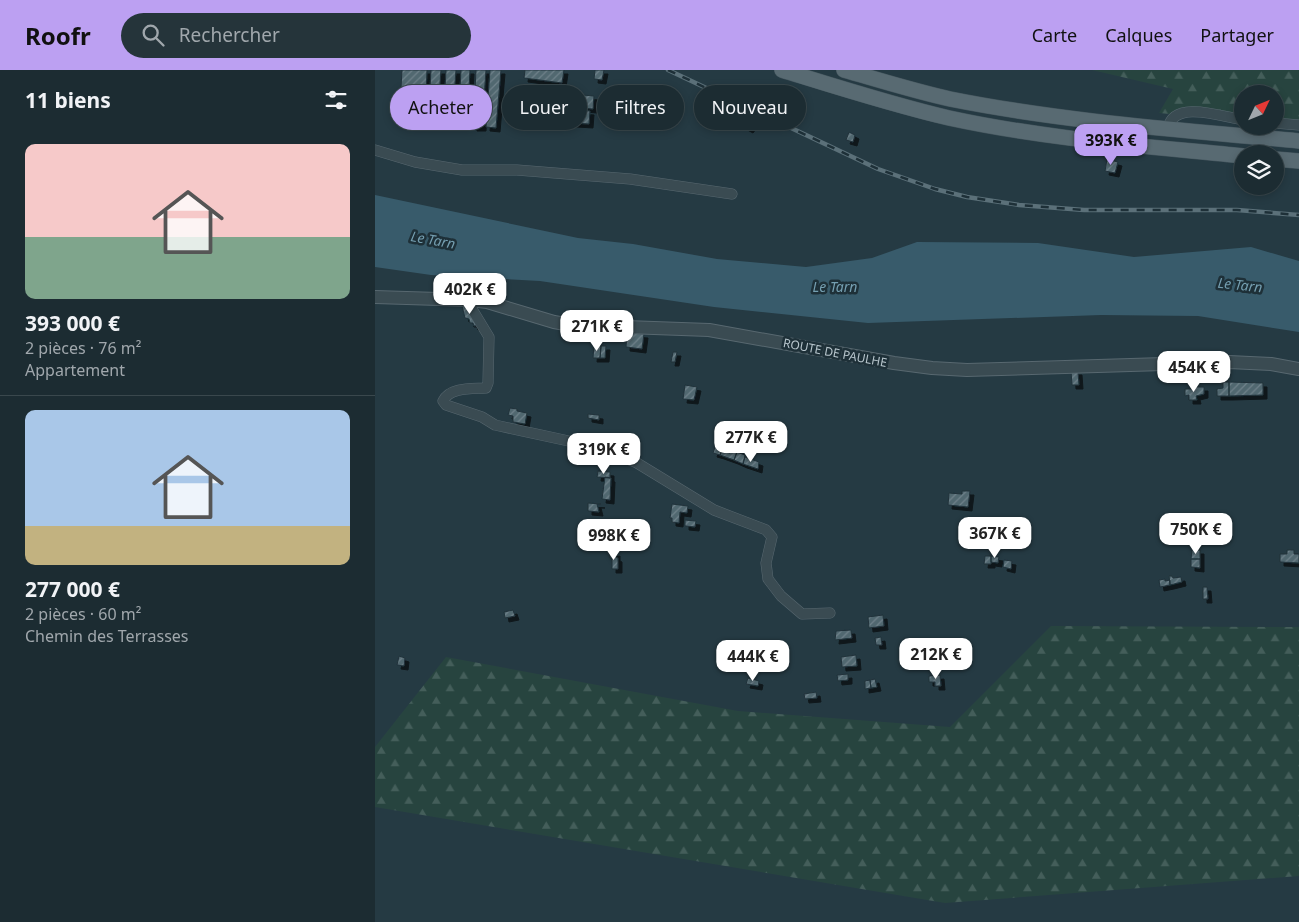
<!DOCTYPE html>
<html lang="fr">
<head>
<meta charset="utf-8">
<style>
  body { margin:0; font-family:"Noto Sans",sans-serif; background:#25343a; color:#f1f3f6; height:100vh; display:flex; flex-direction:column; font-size:19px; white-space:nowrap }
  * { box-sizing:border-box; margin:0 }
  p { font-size:16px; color:#a0a7ac }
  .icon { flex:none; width:28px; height:28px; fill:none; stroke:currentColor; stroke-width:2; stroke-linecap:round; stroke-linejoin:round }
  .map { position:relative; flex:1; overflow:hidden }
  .side { display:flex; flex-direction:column; background:#1c2c32; width:375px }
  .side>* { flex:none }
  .hud { position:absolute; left:15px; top:15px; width:475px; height:45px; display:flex; gap:10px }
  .needle { width:32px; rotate:47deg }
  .fabs { position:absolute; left:859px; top:15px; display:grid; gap:10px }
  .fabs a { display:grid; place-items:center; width:50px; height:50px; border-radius:50%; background:#1c2c32; box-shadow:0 2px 8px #0003,0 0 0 1px #3a484d; font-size:25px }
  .price { position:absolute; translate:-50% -42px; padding:0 11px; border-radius:10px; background:#fff; color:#222; font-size:16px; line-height:32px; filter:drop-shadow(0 1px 2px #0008) }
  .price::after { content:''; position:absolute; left:50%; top:30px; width:15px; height:11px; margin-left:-8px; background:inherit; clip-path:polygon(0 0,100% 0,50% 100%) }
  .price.selected { background:#bca0f2; color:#111 }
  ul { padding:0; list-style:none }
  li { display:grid; align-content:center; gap:10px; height:265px; padding:0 25px }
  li+li { border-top:1px solid #3a484d }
  li span { display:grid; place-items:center; height:155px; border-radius:10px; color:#555 }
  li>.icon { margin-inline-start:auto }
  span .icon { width:90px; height:90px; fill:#fffc; stroke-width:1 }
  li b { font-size:21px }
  h2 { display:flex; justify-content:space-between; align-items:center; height:60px; padding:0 25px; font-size:21px }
  .tag { padding:0 18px; border-radius:22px; background:#1c2c32; box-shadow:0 2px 8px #0003,0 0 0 1px #3a484d; font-size:18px; line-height:45px }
  .tag.selected { background:#bca0f2; color:#111 }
  header { display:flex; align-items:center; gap:30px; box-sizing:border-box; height:70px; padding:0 25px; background:#bca0f2; color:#111 }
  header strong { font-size:24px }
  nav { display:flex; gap:28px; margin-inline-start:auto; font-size:18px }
  .search { width:350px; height:45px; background:#25343a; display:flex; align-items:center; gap:12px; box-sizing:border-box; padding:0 18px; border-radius:28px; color:#a0a7ac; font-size:19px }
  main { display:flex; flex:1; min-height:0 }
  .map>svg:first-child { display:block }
</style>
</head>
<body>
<header>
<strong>Roofr</strong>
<div class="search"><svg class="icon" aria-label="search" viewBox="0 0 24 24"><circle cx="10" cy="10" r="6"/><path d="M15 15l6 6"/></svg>Rechercher</div>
<nav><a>Carte</a><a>Calques</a><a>Partager</a></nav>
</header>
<main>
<section class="side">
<h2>11 biens<svg class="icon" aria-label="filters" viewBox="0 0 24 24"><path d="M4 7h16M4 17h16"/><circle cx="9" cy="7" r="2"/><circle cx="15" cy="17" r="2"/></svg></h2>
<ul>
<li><span style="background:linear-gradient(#f6c9c9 60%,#7fa58c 0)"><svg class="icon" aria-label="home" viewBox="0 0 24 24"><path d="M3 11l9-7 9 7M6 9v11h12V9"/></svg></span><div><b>393 000 €</b><p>2 pièces · 76 m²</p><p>Appartement</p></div></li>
<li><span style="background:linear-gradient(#a9c7e8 75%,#c2b280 0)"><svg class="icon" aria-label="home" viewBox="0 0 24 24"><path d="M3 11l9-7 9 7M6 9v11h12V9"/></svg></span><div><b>277 000 €</b><p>2 pièces · 60 m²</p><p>Chemin des Terrasses</p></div></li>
</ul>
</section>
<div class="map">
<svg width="924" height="852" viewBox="0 0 924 852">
  <defs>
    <pattern id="forest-firs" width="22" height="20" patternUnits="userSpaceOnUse" patternTransform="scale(1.25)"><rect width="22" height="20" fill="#27443f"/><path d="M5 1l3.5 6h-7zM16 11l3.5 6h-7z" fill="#445e5a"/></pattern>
    <pattern id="building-hatch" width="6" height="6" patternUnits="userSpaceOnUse" patternTransform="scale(1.25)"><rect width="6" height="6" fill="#516770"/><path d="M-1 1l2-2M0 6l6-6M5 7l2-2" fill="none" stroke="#6f828a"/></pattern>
    <filter id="shadow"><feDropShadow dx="4" dy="4" stdDeviation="0" flood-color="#0009"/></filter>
  </defs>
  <rect width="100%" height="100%" fill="#253a43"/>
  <path fill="url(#forest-firs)" d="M 717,0 L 924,0 L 924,56 L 900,54 L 900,24 L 868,24 L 867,51 L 784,43 L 798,19 Z
    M 676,556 L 924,557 L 924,806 L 570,833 L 0,737 L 0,677 L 71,587 L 363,641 L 575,657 Z"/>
  <path fill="#385b6b" d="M 0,125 L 203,168 L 258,174 L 342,189 L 431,197 L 497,188 L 542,172 L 663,173 L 759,187 L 876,177 L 924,191 L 924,262 L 823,246 L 726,245 L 493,253 L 339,237 L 165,211 L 56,205 L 0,197 Z"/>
  <path fill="url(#building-hatch)" stroke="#20323a" filter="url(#shadow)" d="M 27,0 L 52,0 L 50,54 L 24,52 Z
    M 56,0 L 66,0 L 62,53 L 53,53 Z
    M 71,0 L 81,0 L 77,54 L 68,54 Z
    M 86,0 L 95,0 L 92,55 L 83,55 Z
    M 101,0 L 111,0 L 107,57 L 98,57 Z
    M 115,0 L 126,0 L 121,58 L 111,57 Z
    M 150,0 L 189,0 L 187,13 L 149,8 Z
    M 220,0 L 229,0 L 227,10 L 219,9 Z
    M 152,20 L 219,26 L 218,39 L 151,33 Z
    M 151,36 L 215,41 L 214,54 L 150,50 Z
    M 364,48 L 377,55 L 374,59 L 361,52 Z
    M 474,62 L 480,65 L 478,72 L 471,70 Z
    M 732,89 L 743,92 L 740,103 L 730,101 Z
    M 93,235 L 104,255 L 99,256 L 98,253 L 95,253 L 94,249 L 90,248 L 87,236 Z
    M 252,263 L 269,264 L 267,279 L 251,277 Z
    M 219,275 L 226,276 L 225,288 L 218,288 Z
    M 226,276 L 231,276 L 230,288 L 225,288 Z
    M 298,282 L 302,282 L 300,292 L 296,292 Z
    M 696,301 L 703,301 L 704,315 L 697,315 Z
    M 848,312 L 854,312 L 854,326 L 842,326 L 842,319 L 848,318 Z
    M 854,312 L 888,313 L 888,325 L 854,326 Z
    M 310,315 L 322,317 L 319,330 L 308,329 Z
    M 819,317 L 829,317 L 829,324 L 821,326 L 822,330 L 814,330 L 814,325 L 810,326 L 810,319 L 819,319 Z
    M 135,338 L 142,339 L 142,341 L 152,343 L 150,354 L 138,352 L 138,346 L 133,345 Z
    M 213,344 L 224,345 L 224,350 L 213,348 Z
    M 340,377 L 347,380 L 345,385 L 338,383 Z
    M 347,380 L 355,383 L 356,380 L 362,382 L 359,390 L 345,385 Z
    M 362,382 L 370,385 L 368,394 L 359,390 Z
    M 370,387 L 384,392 L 383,399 L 368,394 Z
    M 223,401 L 235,402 L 235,408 L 222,407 Z
    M 230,407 L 236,408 L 235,430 L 227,429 Z
    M 587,421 L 595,421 L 593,437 L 573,435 L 574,423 L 587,424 Z
    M 213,433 L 226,434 L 222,434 L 224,442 L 213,441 Z
    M 297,434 L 313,436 L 312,443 L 305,442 L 304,453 L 297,452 L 297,448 L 295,448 Z
    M 310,450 L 321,451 L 320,457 L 310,456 Z
    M 817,480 L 825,480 L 825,489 L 816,489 Z
    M 912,480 L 919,480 L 919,484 L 924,484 L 924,493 L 905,492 L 905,484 L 912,484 Z
    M 241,482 L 241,487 L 243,488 L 243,499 L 237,499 L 237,488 L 235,488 L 235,483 Z
    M 610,486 L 616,486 L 616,494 L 609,494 Z
    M 616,486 L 624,487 L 623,493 L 616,492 Z
    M 816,489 L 825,489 L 825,498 L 816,497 Z
    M 629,490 L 637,491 L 636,499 L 628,497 Z
    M 794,506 L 797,506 L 798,508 L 806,507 L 807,512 L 795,515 Z
    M 790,509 L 790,511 L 795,510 L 795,515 L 785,517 L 784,510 Z
    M 828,517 L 832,517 L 833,529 L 828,529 Z
    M 138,540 L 140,546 L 130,548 L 129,542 Z
    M 508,545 L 509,556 L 494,558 L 493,547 Z
    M 476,560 L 477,568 L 460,570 L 461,561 Z
    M 506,567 L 507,575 L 501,575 L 500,568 Z
    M 481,585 L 482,596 L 467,597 L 466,587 Z
    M 24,586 L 30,588 L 29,596 L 22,595 Z
    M 473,604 L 473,610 L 463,611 L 462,605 Z
    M 565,605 L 566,616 L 560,616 L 560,612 L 554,612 L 554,606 Z
    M 373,608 L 384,611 L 383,616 L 371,614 Z
    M 500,609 L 502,617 L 496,618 L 495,610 Z
    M 495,610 L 496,618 L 490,619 L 490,611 Z
    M 441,622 L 442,628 L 430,629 L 429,624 Z"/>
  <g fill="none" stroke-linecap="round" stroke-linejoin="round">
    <defs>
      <path id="minor" d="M 900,53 L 924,55
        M 793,58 C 799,29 848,47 868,50
        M 0,80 L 40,92 L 87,100 L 142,100 L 255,109 L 357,124
        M 95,230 L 97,239 L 114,267 L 113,313 L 111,318 C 97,319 75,317 68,331 L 71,335 L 107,347 L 120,355 L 226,378 L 262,393 L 339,440 L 391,460 L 397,467 L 391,493 L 393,509 L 406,526 L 427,544 L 455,543"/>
      <path id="tertiary" d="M 0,227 L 95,230 L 112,232 L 179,252 L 196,255 L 334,260 L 519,293 L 557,298 L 592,300 L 854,292 L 896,294 L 924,299"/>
      <path id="primary" d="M 407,0 C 462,17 518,35 574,48 C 671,69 769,76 868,86
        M 469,0 C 504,10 539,21 575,29 C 690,52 808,60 924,71
        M 900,89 L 924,91"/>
    </defs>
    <use href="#minor" stroke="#586870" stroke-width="11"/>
    <use href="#tertiary" stroke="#586870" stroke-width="14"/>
    <use href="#primary" stroke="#46575f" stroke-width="16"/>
    <use href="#minor" stroke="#3a4b52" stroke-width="10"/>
    <use href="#tertiary" stroke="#3a4b52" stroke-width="12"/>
    <use href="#primary" stroke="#586a72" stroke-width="15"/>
    <defs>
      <path id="rail" d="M 293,0 L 503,99 L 560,119 L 592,127 L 644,135 L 709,140 L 862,140 L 924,145"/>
    </defs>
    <use href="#rail" stroke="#5b7079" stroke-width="4.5"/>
    <use href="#rail" stroke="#1e3038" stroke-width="2.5" stroke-dasharray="8" stroke-linecap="butt"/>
  </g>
  <g text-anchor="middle" stroke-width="5" stroke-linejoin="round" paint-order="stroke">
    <g font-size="12" fill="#b7c5cc" stroke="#1e3038">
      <text transform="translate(460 283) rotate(11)" y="4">ROUTE DE PAULHE</text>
    </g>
    <g font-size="14" font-style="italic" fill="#759fb1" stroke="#1e3038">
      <text transform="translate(58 170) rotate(10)" y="5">Le Tarn</text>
      <text transform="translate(865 215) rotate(6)" y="5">Le Tarn</text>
      <text x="460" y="222">Le Tarn</text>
    </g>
  </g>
</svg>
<div class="fabs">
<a><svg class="needle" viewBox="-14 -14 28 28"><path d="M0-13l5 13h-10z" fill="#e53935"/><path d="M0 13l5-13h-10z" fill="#a0a7ac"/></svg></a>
<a><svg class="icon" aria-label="layers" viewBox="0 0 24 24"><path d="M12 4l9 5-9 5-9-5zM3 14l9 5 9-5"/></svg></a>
</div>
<b class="price selected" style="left:736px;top:96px">393K €</b>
<b class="price" style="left:95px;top:245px">402K €</b>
<b class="price" style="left:222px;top:282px">271K €</b>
<b class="price" style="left:819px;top:323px">454K €</b>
<b class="price" style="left:376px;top:393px">277K €</b>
<b class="price" style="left:229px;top:405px">319K €</b>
<b class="price" style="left:821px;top:485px">750K €</b>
<b class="price" style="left:620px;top:489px">367K €</b>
<b class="price" style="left:239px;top:491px">998K €</b>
<b class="price" style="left:561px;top:610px">212K €</b>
<b class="price" style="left:378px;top:612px">444K €</b>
<div class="hud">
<a class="tag selected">Acheter</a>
<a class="tag">Louer</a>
<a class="tag">Filtres</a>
<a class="tag">Nouveau</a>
</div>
</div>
</main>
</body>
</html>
